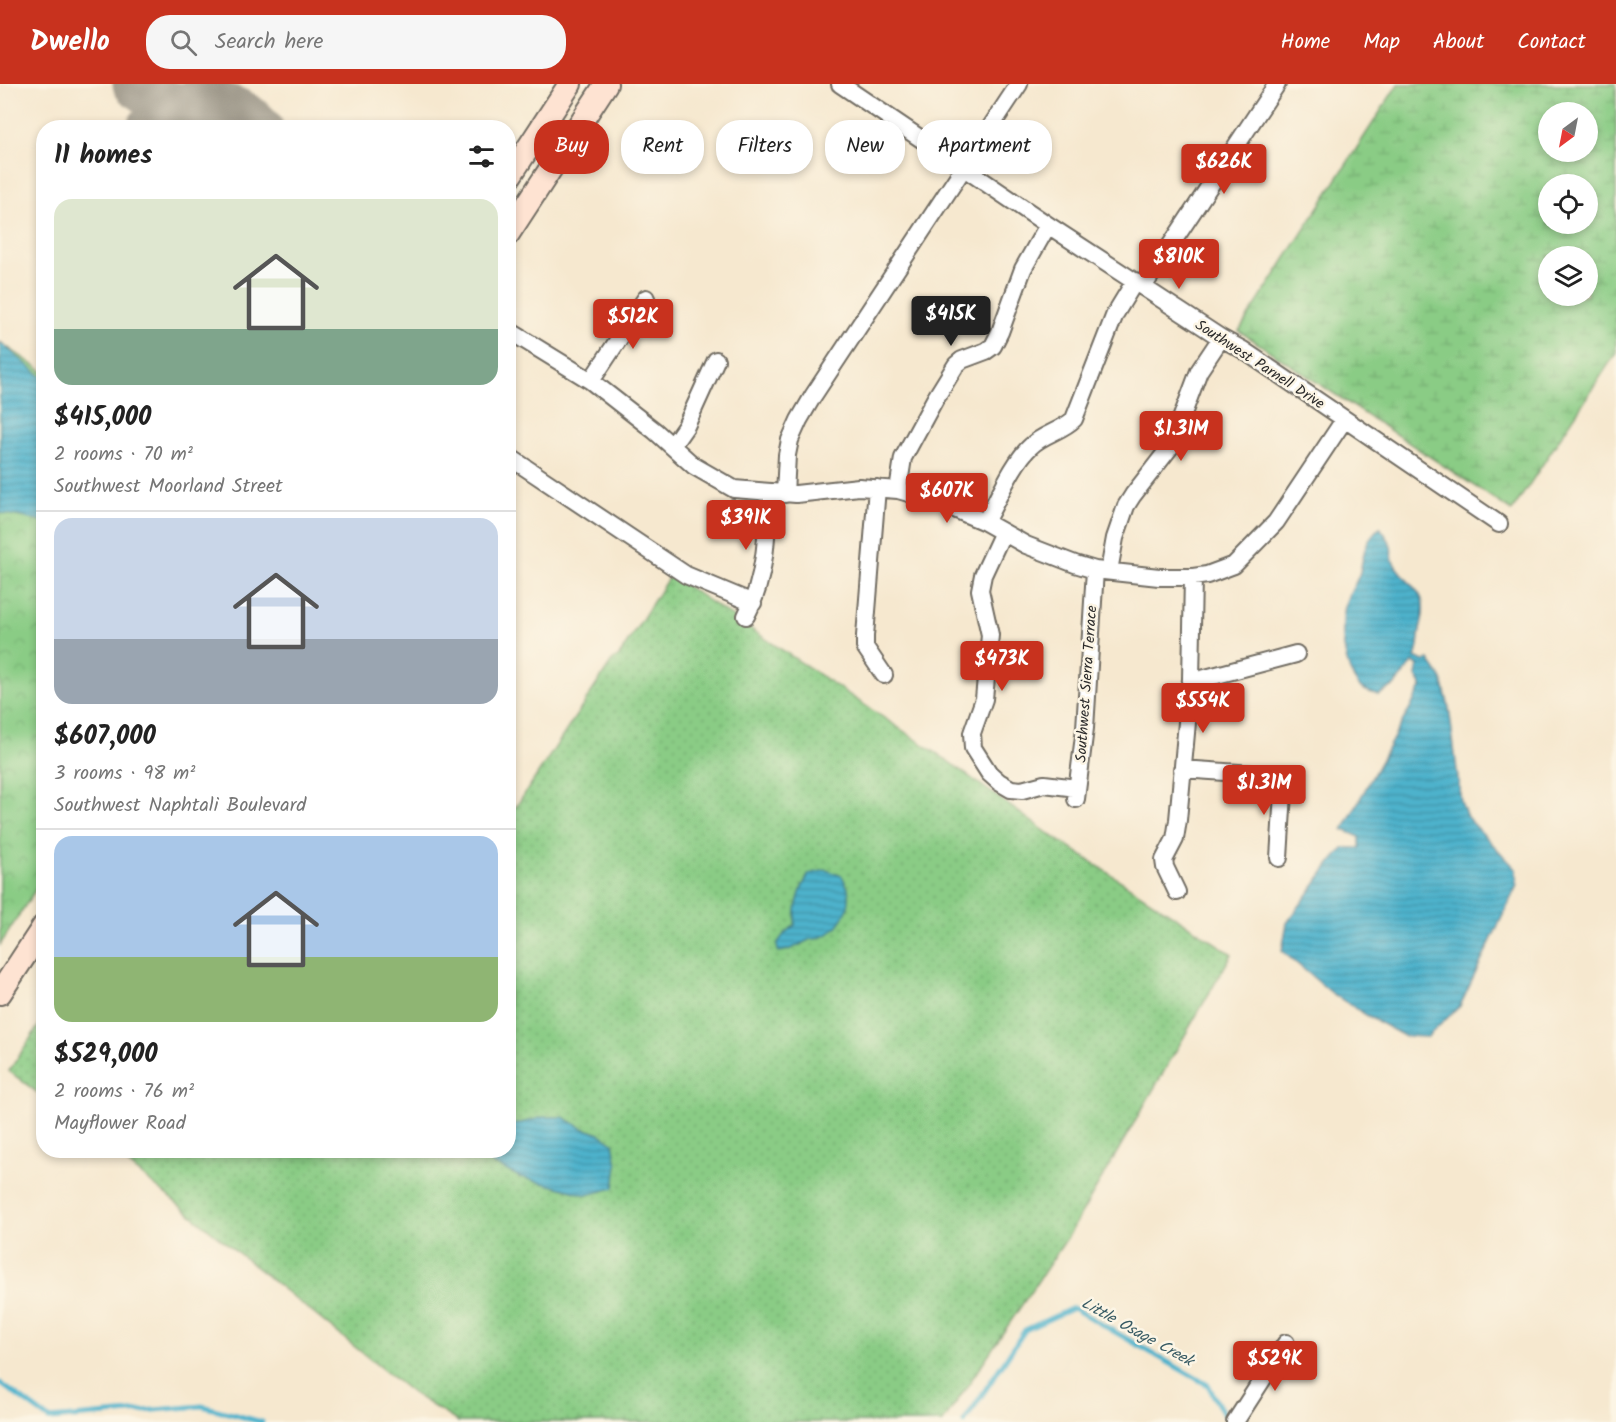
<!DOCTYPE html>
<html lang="en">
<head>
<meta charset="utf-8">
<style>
  body { margin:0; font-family:Kalam,sans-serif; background:#f6f6f6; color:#222; height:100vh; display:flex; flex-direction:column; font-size:22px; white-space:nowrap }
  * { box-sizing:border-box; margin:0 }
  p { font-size:20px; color:#767676 }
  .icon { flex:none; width:33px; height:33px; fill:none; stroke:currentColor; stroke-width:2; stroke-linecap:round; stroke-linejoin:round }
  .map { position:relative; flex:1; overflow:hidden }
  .drawer { position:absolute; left:36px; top:36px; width:480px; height:1038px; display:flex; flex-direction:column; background:#fff; border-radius:24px; box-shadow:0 3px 9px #0003 }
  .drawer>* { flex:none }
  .guide { position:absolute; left:534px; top:36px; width:570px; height:54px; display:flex; gap:12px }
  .needle { width:39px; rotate:212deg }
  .tools { position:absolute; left:1538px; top:18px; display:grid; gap:12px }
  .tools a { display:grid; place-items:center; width:60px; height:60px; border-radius:50%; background:#fff; box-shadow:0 3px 9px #0003; font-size:30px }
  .price { position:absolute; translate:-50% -51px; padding:0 14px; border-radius:6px; background:#c8321e; color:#fff; font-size:20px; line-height:39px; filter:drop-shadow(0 2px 3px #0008) }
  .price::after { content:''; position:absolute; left:50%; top:36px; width:18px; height:14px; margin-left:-9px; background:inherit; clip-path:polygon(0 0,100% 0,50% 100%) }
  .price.selected { background:#222; color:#fff }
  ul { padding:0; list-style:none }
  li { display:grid; align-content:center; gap:12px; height:318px; padding:0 18px }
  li+li { border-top:2px solid #e0e0e0 }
  li span { display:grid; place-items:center; height:186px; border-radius:18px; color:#555 }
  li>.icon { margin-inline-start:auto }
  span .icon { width:108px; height:108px; fill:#fffc; stroke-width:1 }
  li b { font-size:26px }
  h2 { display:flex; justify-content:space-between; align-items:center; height:72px; padding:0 18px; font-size:26px }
  .pill { padding:0 21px; border-radius:24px; background:#fff; box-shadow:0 3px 9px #0003; font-size:21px; line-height:54px }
  .pill.selected { background:#c8321e; color:#fff }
  header { display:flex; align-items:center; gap:36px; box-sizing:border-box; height:84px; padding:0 30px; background:#c8321e; color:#fff }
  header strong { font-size:28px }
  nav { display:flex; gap:33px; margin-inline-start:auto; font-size:21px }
  .search { width:420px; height:54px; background:#f6f6f6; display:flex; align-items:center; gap:15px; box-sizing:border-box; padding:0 21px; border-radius:24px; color:#767676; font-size:22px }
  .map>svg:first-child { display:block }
</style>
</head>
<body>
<header>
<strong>Dwello</strong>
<div class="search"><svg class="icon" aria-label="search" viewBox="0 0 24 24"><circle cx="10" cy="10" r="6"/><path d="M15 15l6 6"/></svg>Search here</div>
<nav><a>Home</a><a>Map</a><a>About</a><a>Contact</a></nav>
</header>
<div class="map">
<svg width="1616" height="1338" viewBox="0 0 1616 1338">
  <defs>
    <pattern id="grass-dots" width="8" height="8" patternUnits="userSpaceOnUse" patternTransform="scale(1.5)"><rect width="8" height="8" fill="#8acc85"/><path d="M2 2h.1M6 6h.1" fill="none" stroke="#77af73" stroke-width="1.8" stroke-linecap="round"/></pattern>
    <pattern id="wetland-marsh" width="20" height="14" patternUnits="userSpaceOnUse" patternTransform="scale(1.5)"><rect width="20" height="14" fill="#8acc85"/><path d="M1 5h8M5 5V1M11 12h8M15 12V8" fill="none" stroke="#77af73"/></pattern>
    <pattern id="park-crowns" width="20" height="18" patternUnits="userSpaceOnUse" patternTransform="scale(1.5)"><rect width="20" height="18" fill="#8acc85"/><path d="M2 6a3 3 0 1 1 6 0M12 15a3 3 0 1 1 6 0" fill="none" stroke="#77af73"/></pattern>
    <pattern id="water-rules" width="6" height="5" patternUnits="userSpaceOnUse" patternTransform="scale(1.5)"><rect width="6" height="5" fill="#4eb2cc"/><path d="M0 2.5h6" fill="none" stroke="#4191a6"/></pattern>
  </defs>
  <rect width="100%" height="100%" fill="#fcf5e5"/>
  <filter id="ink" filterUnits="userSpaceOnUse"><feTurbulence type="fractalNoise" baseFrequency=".0167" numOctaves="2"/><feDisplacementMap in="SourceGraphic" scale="12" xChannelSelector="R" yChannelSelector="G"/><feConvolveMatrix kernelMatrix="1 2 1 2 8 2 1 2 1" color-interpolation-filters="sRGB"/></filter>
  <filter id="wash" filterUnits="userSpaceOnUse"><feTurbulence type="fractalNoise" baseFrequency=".008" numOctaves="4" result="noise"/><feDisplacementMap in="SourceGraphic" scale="24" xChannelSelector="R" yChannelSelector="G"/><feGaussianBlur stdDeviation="1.35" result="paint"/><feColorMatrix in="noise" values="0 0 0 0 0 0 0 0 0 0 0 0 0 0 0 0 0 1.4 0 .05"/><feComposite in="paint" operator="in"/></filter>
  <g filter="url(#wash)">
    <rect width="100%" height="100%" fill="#f6e8cf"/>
    <path fill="url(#grass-dots)" stroke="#5a7c58" stroke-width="1.5" d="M 212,33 L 231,38 L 238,43 L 170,43 L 192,34 Z
      M 670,491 L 938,670 L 1049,750 L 1232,870 L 1069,1151 L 943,1338 L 458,1338 L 412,1309 L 112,1067 L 508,1066 L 509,723 L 516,723 L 612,577 L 619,572 Z
      M 43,935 L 44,1013 L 43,1013 L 9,987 Z"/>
    <path fill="url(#wetland-marsh)" stroke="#5a7c58" stroke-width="1.5" fill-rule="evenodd" d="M 1398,0 L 1616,0 L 1616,269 L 1512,427 L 1239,247 ZM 1548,28 L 1587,28 L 1587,68 L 1548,68 ZM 1548,100 L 1587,100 L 1587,140 L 1548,140 ZM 1548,172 L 1587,172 L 1587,212 L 1548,212 Z"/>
    <path fill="url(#park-crowns)" stroke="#5a7c58" stroke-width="1.5" d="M 0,258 L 44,288 L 43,794 L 0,861 Z"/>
    <path fill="url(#water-rules)" stroke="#3c6e7c" stroke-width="1.5" d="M 0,258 L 43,294 L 43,437 L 0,429 Z
      M 1380,443 C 1383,449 1388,453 1390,459 C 1394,467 1388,470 1395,481 C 1413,509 1431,505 1420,546 C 1418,556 1419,564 1415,573 L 1423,577 L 1429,576 L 1442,595 L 1449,624 L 1461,718 L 1467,733 L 1516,785 L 1517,801 L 1460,922 L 1427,953 L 1404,952 L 1371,934 L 1333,910 L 1282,867 L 1287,839 L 1333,776 L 1344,764 L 1360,764 L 1360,753 L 1343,746 L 1422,602 L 1416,592 L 1418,581 L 1413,578 L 1395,601 L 1379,611 C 1373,609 1363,607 1359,602 C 1343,583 1340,545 1345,522 C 1348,510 1357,499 1360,488 C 1365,466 1363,459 1380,443 Z
      M 826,786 L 842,792 C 844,796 847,801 848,805 C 853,826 838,848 819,854 C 814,856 813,854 809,856 C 798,861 791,867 778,868 L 777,860 L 785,849 L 795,841 C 795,822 799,806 809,790 Z
      M 544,1033 L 563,1033 L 582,1044 L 600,1050 L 613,1059 L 617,1081 L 614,1104 L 587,1111 L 520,1093 L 493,1080 L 476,1067 L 508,1066 L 509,1042 Z"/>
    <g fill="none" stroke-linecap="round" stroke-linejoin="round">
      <path stroke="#4eb2cc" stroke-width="5" d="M 0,1299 L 49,1335 L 202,1322 L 262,1338
        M 964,1338 L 1025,1246 L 1073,1224 L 1208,1301 L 1224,1331"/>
      <path stroke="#908a7d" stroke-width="45" d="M 135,0 C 159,16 171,27 201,18
        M 149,44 C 155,38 160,32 167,28 C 196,11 239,19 261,44"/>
    </g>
  </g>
  <g filter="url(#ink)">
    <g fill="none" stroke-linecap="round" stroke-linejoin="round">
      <defs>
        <path id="minor" d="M 840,0 L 1048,141 L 1221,254 L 1243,266 L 1499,440
          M 1143,203 L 1277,0
          M 508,246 L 591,297 L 655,347 L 694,382 L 734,405 L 796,410 L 859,403 L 898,406 L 933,416 L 985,438 L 1026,461 L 1075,480 L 1095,486 L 1159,493 L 1193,493 L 1207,491 L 1234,481 L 1276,438 L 1344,336
          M 591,297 L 646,214
          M 672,362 L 686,342 L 716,276
          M 508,372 L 686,491 L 753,519
          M 877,404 L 865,552 L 865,563 L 884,591
          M 898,406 L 903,374 L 935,315 L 956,281 L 962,276 L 986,267 L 993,262 L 1000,248 L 1023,185 L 1048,141
          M 785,410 L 787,371 L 790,356 L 799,336 L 813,312 L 1019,0
          M 985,438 C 997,417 1013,378 1031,362 C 1043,350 1062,347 1074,335 L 1115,230 L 1135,197
          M 1003,448 L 983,491 L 980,506 L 990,551 L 984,615 L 972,649 L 973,664 L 989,689 L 999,698 L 1011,705 L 1022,706 L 1044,700 L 1077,704
          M 1109,487 L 1115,454 L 1126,422 L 1133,411 L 1171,362 L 1199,287 L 1221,254
          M 746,532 C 766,495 767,449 768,408
          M 1191,595 L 1198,596 L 1296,570
          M 1182,685 L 1284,692 L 1279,774
          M 1076,715 L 1085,644 L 1095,486
          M 1177,808 L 1165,783 L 1164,776 L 1175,755 L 1178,736 L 1191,595 L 1193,493
          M 1235,1338 L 1286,1259"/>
        <path id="secondary" d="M 508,95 L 570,0
          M 508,150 L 606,0
          M 0,909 L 44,842"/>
      </defs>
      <use href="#minor" stroke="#726d64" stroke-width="20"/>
      <use href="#secondary" stroke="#726d64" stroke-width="26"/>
      <use href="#minor" stroke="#fff" stroke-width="16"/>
      <use href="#secondary" stroke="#fee3d2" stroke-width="22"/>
    </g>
  </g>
  <g text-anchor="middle" stroke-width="5" stroke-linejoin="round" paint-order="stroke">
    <g font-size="15" fill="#2b2b2b" stroke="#fcf5e5">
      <text transform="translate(1260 280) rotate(33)" y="5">Southwest Parnell Drive</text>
      <text transform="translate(1086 600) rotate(-86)" y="5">Southwest Sierra Terrace</text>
    </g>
    <g font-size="16" font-style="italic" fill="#375a63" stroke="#fcf5e5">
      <text transform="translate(1138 1247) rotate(29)" y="6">Little Osage Creek</text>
    </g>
  </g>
</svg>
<div class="tools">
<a><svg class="needle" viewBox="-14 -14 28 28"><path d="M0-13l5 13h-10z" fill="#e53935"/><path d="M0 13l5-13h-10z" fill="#767676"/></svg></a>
<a><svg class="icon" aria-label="locate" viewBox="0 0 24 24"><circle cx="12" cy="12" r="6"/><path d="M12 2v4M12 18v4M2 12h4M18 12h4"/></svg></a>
<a><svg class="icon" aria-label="layers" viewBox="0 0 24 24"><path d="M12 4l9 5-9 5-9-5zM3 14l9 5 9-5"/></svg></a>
</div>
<b class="price" style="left:1224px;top:111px">$626K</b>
<b class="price" style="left:1179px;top:206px">$810K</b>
<b class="price selected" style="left:951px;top:263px">$415K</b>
<b class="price" style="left:633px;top:266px">$512K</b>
<b class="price" style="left:1181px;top:378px">$1.31M</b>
<b class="price" style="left:947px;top:440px">$607K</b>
<b class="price" style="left:746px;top:467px">$391K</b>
<b class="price" style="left:1002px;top:608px">$473K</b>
<b class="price" style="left:1203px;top:650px">$554K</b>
<b class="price" style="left:1264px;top:732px">$1.31M</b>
<b class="price" style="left:1275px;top:1308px">$529K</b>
<div class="guide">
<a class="pill selected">Buy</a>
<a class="pill">Rent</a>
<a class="pill">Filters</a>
<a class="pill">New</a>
<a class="pill">Apartment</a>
</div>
<section class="drawer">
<h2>11 homes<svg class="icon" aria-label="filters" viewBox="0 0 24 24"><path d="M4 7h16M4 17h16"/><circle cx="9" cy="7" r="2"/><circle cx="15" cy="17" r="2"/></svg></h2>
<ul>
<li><span style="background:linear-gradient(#dfe7d0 70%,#7fa58c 0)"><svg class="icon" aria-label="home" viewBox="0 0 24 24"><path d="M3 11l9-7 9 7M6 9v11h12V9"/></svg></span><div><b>$415,000</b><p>2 rooms · 70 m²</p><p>Southwest Moorland Street</p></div></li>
<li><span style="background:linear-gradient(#c9d6e8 65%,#9aa5b1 0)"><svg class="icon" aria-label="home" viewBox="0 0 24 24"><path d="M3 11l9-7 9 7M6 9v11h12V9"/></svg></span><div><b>$607,000</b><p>3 rooms · 98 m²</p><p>Southwest Naphtali Boulevard</p></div></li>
<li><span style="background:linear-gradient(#a9c7e8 65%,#8fb573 0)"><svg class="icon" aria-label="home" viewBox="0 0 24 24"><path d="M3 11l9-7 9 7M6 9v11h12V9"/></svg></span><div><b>$529,000</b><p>2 rooms · 76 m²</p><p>Mayflower Road</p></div></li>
</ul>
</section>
</div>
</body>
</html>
